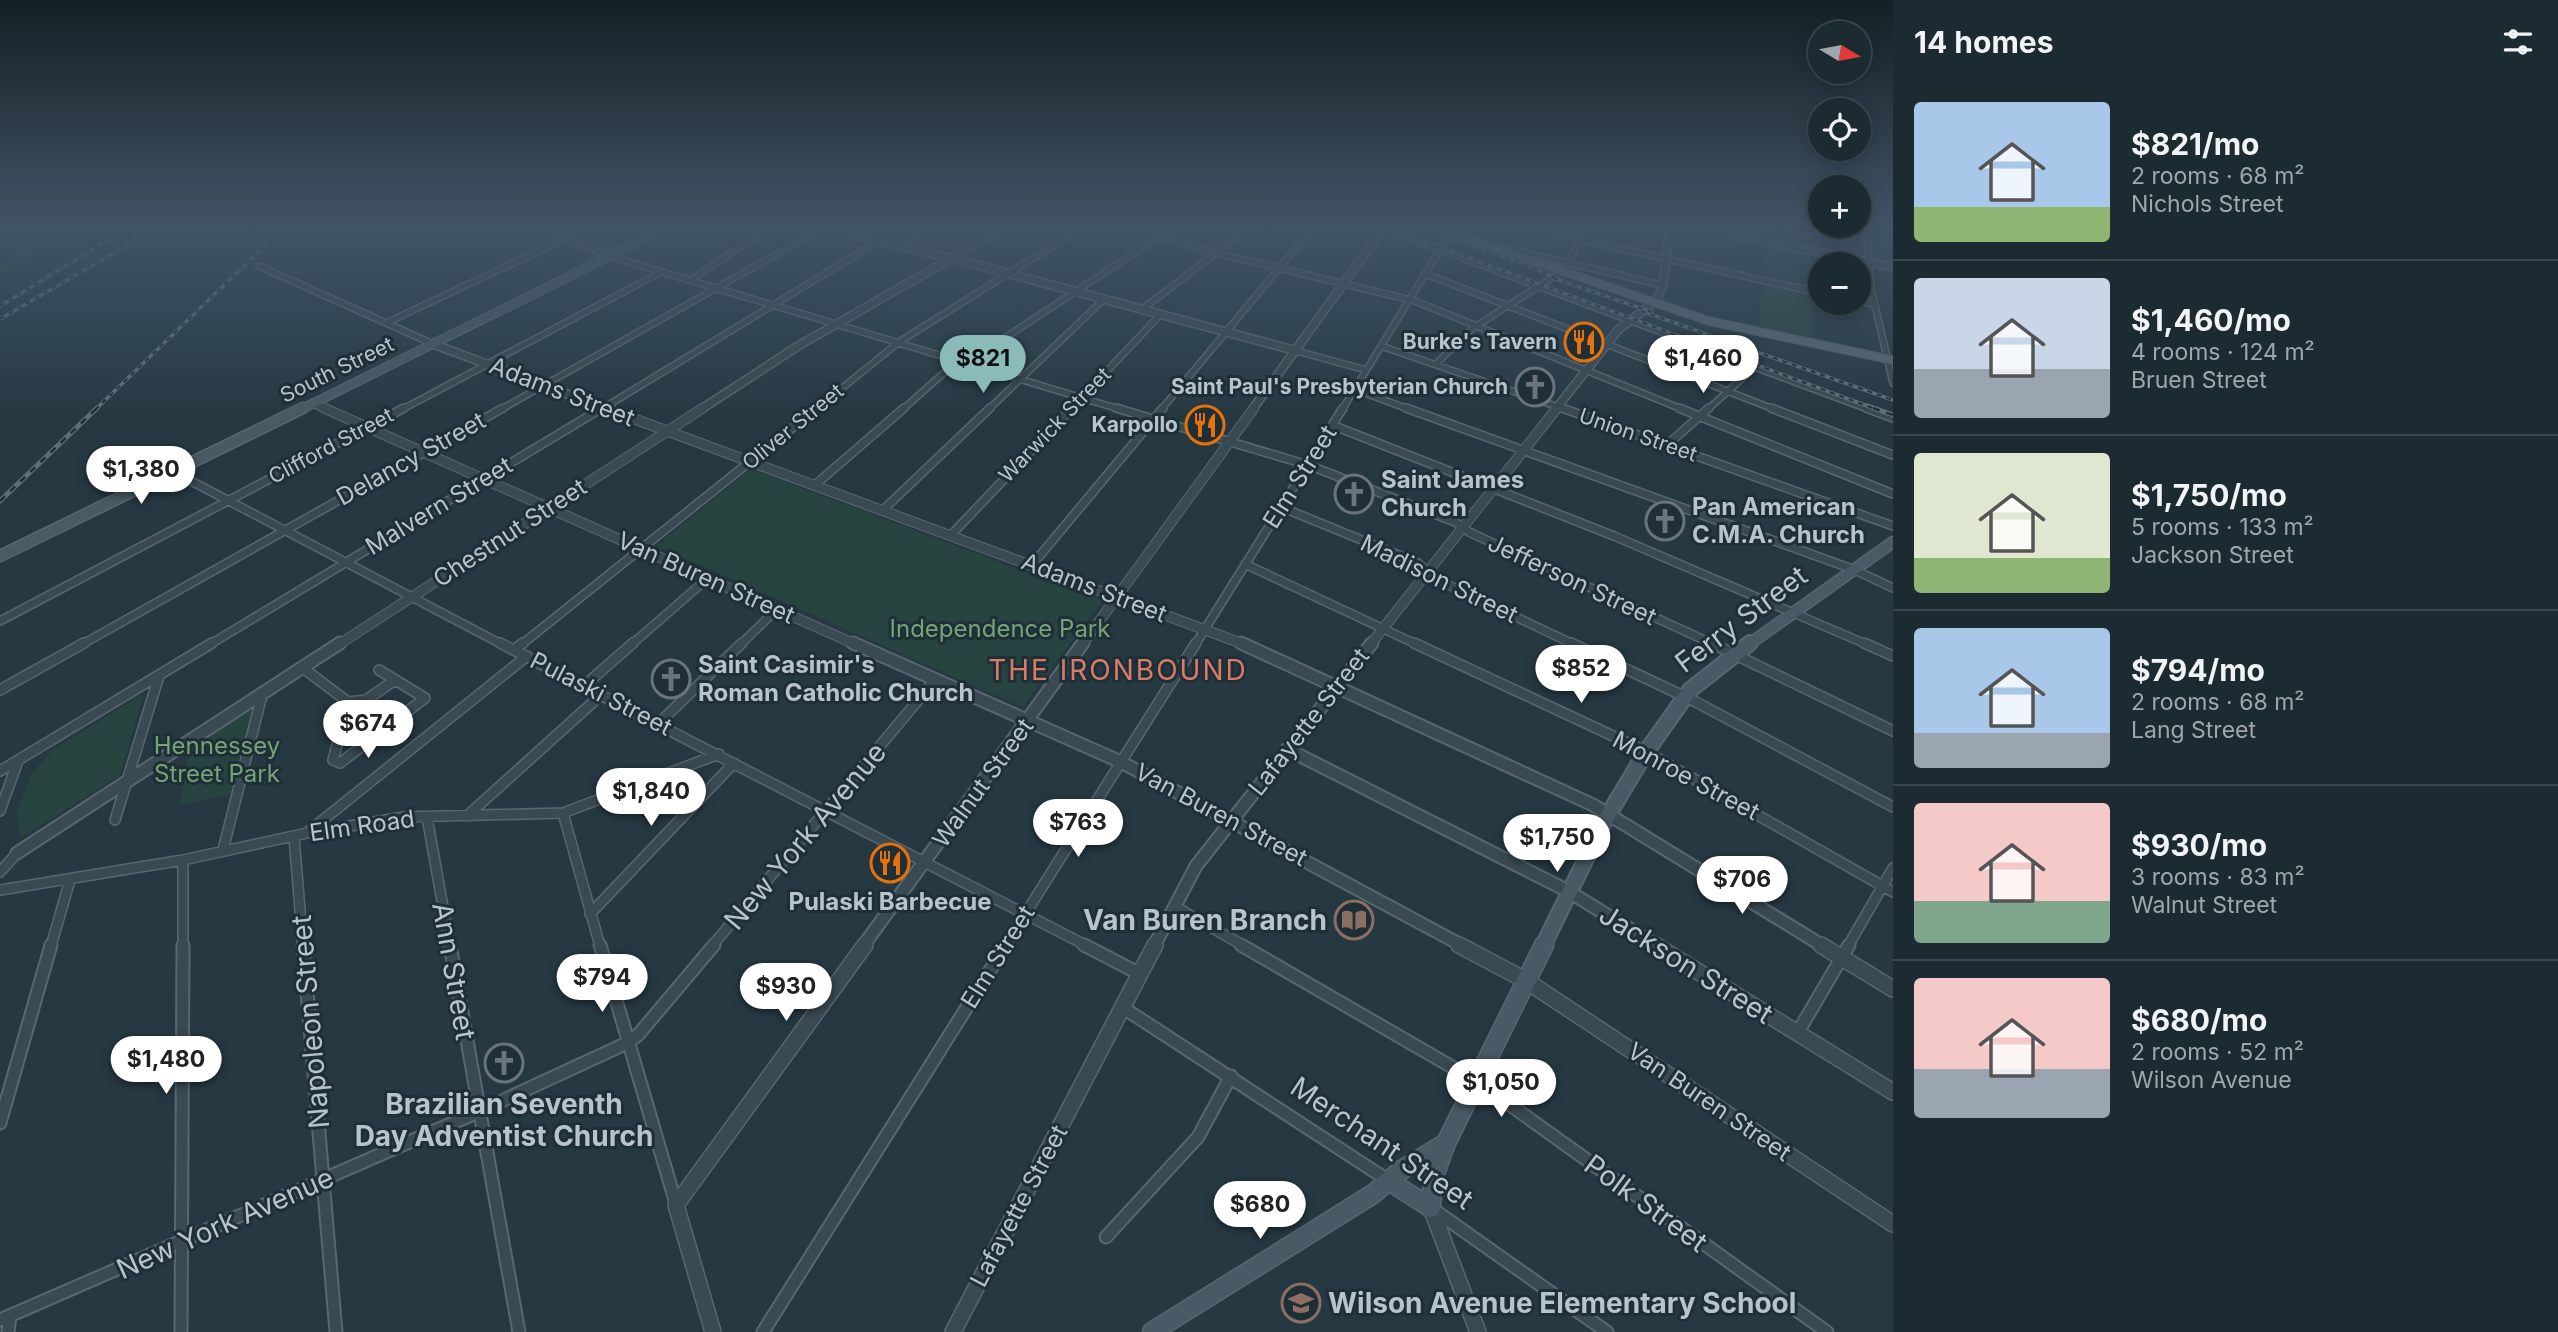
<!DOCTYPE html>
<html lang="en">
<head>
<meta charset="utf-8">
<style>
  body { margin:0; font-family:Inter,sans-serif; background:#25333a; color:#f1f3f6; height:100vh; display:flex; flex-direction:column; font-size:26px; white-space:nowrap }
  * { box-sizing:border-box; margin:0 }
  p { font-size:23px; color:#a0a7ac }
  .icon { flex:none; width:38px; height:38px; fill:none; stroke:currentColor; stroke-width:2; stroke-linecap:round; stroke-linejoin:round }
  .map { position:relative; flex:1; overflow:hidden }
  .panel { display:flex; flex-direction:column; background:#1c2b32; width:665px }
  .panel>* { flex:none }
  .needle { width:46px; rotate:100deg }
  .tools { position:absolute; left:1808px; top:21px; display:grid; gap:14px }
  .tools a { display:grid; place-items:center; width:63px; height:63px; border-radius:50%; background:#1c2b32; box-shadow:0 4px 18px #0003,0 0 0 2px #3a474d; font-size:35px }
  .price { position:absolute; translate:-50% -60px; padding:0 16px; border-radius:24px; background:#fff; color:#222; font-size:23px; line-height:46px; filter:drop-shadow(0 2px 4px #0008) }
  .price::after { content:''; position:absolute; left:50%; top:42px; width:21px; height:16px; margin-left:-10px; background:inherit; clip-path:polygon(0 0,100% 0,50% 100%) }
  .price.selected { background:#8bbbb9; color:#111 }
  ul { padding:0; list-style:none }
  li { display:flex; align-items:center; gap:21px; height:175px; padding:0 21px }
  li+li { border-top:2px solid #3a474d }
  li span { display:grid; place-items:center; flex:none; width:196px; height:140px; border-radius:7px; color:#555 }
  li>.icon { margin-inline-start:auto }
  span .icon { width:84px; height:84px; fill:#fffc; stroke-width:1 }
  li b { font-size:30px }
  h2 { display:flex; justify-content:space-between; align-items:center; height:84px; padding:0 21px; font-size:30px }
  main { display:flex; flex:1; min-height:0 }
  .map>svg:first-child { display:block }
</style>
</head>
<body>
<main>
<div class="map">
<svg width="1893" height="1332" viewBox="0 0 1893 1332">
  <rect width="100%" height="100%" fill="#263943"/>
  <path fill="#284440" d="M 42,225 L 83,225 L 0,277 L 0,268 L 20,256 L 0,253 L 0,249 Z
    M 1767,246 L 1810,254 L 1808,286 L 1813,297 L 1812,338 L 1758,326 Z
    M 751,469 L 1100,600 L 1101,602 L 1024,705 L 1020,706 L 657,546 Z
    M 144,693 L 120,775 L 21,838 L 16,814 L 31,774 L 53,750 Z
    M 262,695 L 238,793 L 180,805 L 191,741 Z"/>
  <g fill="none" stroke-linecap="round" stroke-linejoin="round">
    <defs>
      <path id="minor-far3" d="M 527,225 L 609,256 L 962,362
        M 1124,225 L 1216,253 L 1415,301 L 1684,410
        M 1374,225 L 1870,410
        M 1515,225 L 1820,293
        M 1867,225 L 1870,284 L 1893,383
        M 292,230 L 336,225
        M 851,234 L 869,225
        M 898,246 L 935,225
        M 1501,247 L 1662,285
        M 259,266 L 433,344
        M 1426,274 L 1776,410
        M 691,280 L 773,225
        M 1858,301 L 1873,304
        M 1141,310 L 1253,225
        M 386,323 L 594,225
        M 1381,346 L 1567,410
        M 1297,351 L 1366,370
        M 963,362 L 1122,410
        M 1436,364 L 1473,328 L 1567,268 L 1585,225
        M 1354,389 L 1411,410
        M 401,410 L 661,272
        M 500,410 L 823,228
        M 600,410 L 879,241
        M 815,410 L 899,342 L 1086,225
        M 902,410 L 955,363 L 971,360 L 1177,225
        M 988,410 L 1103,300
        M 1070,410 L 1160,315
        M 1161,410 L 1315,225
        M 1342,410 L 1455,225
        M 1707,410 L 1756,366"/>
      <path id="minor-far2" d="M 1116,408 L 1308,465 L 1455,522 L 1469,532 L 1715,645
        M 1406,408 L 1855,570 L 1893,588
        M 1562,408 L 1893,526
        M 1679,408 L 1893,494
        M 1771,408 L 1893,455
        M 1866,408 L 1893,418
        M 1332,425 L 1614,536 L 1868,645
        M 1668,444 L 1709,408
        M 174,472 L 503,645
        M 815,485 L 904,408
        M 1281,507 L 1418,563 L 1436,579 L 1575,645
        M 883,510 L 990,408
        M 951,535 L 1072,408
        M 1245,564 L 1418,645
        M 1032,565 L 1163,408
        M 0,621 L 404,408
        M 81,645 L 503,408
        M 209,645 L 602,408
        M 521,645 L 817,408
        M 631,645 L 708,578
        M 740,645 L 777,609
        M 1195,645 L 1343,408"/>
      <path id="minor-far1" d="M 500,643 L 1087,946
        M 1414,643 L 1643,750 L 1893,892
        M 1571,643 L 1696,702 L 1893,807
        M 1711,643 L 1893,731
        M 1864,643 L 1893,656
        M 514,650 L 523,643
        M 303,668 L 348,702 L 333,760 L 340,763 L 425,698 L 379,670
        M 584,686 L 633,643
        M 0,690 L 84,643
        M 348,702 L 366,700 L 395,680
        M 659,723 L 742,643
        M 0,771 L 212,643
        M 0,811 L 18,761
        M 563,813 L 600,946
        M 467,816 L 601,695
        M 427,817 L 450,946
        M 115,820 L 159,676
        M 308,832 L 527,656
        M 294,837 L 303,946
        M 223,850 L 262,695
        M 0,872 L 17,853
        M 0,890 L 183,860 L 307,833 L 404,817 L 563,813 L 719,754
        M 1174,906 L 1244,946
        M 590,914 L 734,763
        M 51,946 L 70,880
        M 183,946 L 183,860
        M 712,946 L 936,679
        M 1005,946 L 1196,643
        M 1848,946 L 1893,868"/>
      <path id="minor" d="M 303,945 L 336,1332
        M 450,945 L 519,1332
        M 600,945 L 676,1204
        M 1084,945 L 1140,974
        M 1241,945 L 1478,1082 L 1827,1332
        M 1122,1007 L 1389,1181
        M 1798,1032 L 1849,945
        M 0,1123 L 51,945
        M 1434,1210 L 1607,1332
        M 1106,1237 L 1198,1137 L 1231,1076
        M 0,1320 L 478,1112 L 627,1043 L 638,1035 L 714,945
        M 8,1332 L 10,1316
        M 181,1332 L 183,945
        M 763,1332 L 1006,945"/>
      <path id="tertiary-far3" d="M 811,225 L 951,258 L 1297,351
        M 1685,225 L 1893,267
        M 433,344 L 610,410
        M 313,403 L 328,410
        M 700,410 L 798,346 L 1010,225
        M 1252,410 L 1386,225
        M 1555,410 L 1618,330 L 1657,300 L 1663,284 L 1670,225"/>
      <path id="tertiary-far2" d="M 324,408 L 857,645
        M 605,408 L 1246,645
        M 338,645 L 703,408
        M 1082,645 L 1254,408
        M 1370,645 L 1557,408"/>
      <path id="tertiary-far1" d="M 853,643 L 1121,762 L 1463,946
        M 1241,643 L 1593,805 L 1823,946
        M 1287,749 L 1568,891 L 1657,946
        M 17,853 L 340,643
        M 863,946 L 1083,643
        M 1154,946 L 1196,866 L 1372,643"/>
      <path id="tertiary" d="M 1459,945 L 1525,980 L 1893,1224
        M 1655,945 L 1893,1092
        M 1821,945 L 1893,989
        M 1431,1208 L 1478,1332
        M 713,1332 L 676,1205 L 865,945
        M 953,1332 L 1155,945"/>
      <path id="secondary-far3" d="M 300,410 L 672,225"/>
      <path id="secondary-far2" d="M 0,556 L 303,408
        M 1748,645 L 1893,542"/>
      <path id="secondary-far1" d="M 1543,946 L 1604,822 L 1646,752 L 1690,690 L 1750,643"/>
      <path id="secondary" d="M 1389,1181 L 1431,1208 L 1433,1179 L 1446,1143 L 1544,945
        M 1152,1332 L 1373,1194 L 1400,1171 L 1446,1143"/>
      <path id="primary" d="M 1427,225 L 1709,321 L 1893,360"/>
    </defs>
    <use href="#minor-far3" stroke="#586770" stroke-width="8"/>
    <use href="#minor-far2" stroke="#586770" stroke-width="10"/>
    <use href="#minor-far1" stroke="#586770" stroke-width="12"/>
    <use href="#minor" stroke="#586770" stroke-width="15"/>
    <use href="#tertiary-far3" stroke="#586770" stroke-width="10"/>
    <use href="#tertiary-far2" stroke="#586770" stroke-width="11"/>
    <use href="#tertiary-far1" stroke="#586770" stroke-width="15"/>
    <use href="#tertiary" stroke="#586770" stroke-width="18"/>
    <use href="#secondary-far3" stroke="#586770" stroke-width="10"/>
    <use href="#secondary-far2" stroke="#586770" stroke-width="13"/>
    <use href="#secondary-far1" stroke="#586770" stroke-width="18"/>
    <use href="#secondary" stroke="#586770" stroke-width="21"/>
    <use href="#primary" stroke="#47565f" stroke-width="10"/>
    <use href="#minor-far3" stroke="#3a4a52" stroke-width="5"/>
    <use href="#minor-far2" stroke="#3a4a52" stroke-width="7"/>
    <use href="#minor-far1" stroke="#3a4a52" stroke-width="9"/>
    <use href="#minor" stroke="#3a4a52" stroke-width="11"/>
    <use href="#tertiary-far3" stroke="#3a4a52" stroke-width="7"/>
    <use href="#tertiary-far2" stroke="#3a4a52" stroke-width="9"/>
    <use href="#tertiary-far1" stroke="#3a4a52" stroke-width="11"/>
    <use href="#tertiary" stroke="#3a4a52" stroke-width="15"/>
    <use href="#secondary-far3" stroke="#485a65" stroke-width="8"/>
    <use href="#secondary-far2" stroke="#485a65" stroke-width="10"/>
    <use href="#secondary-far1" stroke="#485a65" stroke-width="14"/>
    <use href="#secondary" stroke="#485a65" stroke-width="18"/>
    <use href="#primary" stroke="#586972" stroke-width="8"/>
    <defs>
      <path id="rail-far1" d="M 1380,225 L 1878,410
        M 1412,225 L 1438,234
        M 1429,232 L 1522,263 L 1560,280
        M 1553,278 L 1652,312
        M 0,306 L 133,225
        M 1641,311 L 1893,400
        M 0,319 L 162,225
        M 95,410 L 286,225"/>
      <path id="rail" d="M 1873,408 L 1893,415
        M 0,501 L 97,408"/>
    </defs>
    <use href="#rail-far1" stroke="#5c6f79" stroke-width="3.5"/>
    <use href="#rail" stroke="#5c6f79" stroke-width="5"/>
    <use href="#rail-far1" stroke="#1f2f38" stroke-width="2" stroke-dasharray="5" stroke-linecap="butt"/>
    <use href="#rail" stroke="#1f2f38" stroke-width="2.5" stroke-dasharray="7" stroke-linecap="butt"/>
  </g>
  <linearGradient id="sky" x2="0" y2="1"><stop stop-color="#151f25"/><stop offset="0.55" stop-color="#415466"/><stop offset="1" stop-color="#415466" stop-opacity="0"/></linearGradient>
  <rect width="1893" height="412" fill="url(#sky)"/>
  <defs>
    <symbol id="restaurant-ring" viewBox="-11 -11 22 22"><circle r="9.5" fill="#1f2f38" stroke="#e8710a" stroke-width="1.5"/><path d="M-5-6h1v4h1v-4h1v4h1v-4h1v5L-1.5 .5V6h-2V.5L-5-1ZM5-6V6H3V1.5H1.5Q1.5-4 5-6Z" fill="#e8710a"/></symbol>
    <symbol id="church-ring" viewBox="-11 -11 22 22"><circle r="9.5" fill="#1f2f38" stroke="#6b7280" stroke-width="1.5"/><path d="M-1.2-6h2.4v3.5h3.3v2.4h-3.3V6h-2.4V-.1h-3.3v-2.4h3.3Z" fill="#6b7280"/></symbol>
    <symbol id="library-ring" viewBox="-11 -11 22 22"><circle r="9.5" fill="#1f2f38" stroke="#8d6e63" stroke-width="1.5"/><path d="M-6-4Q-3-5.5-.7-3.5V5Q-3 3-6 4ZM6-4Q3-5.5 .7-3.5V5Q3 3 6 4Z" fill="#8d6e63"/></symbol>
    <symbol id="school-ring" viewBox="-11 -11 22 22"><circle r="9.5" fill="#1f2f38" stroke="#8d6e63" stroke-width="1.5"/><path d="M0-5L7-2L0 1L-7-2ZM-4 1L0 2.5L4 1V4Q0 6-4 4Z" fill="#8d6e63"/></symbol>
  </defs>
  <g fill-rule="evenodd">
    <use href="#restaurant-ring" x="1562" y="320" width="44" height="44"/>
    <use href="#church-ring" x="1513" y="365" width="44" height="44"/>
    <use href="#restaurant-ring" x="1183" y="403" width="44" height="44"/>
    <use href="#church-ring" x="1332" y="472" width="44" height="44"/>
    <use href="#church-ring" x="1643" y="499" width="44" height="44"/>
    <use href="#church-ring" x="649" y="657" width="44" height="44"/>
    <use href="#restaurant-ring" x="868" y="841" width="44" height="44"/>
    <use href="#library-ring" x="1332" y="898" width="44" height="44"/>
    <use href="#church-ring" x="482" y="1041" width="44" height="44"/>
    <use href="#school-ring" x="1279" y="1281" width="44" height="44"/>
  </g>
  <g text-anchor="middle" stroke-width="6" stroke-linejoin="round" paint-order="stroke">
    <g font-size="21" font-weight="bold" fill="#b7c4cc" stroke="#1f2f38" text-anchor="end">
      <text x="1557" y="349">Burke's Tavern</text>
      <text x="1508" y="394">Saint Paul's Presbyterian Church</text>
      <text x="1178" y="432">Karpollo</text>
    </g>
    <g font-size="21" fill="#b7c4cc" stroke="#1f2f38">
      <text transform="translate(337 370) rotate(-26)" y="7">South Street</text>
      <text transform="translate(1055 425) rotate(-46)" y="7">Warwick Street</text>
      <text transform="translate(793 427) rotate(-39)" y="7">Oliver Street</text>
      <text transform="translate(1638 435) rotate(19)" y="7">Union Street</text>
      <text transform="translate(331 446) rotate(-28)" y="7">Clifford Street</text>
    </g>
    <g font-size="24" fill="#b7c4cc" stroke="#1f2f38">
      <text transform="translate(562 392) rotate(21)" y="8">Adams Street</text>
      <text transform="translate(411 459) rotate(-29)" y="8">Delancy Street</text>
      <text transform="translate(1300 477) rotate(-58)" y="8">Elm Street</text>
      <text transform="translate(439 506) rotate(-31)" y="8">Malvern Street</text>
      <text transform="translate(510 533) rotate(-33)" y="8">Chestnut Street</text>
      <text transform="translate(706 578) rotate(24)" y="8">Van Buren Street</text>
      <text transform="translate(1439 579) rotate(26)" y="8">Madison Street</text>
      <text transform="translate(1572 580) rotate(25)" y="8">Jefferson Street</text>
      <text transform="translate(1094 588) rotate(21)" y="8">Adams Street</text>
      <text transform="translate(601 694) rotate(27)" y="8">Pulaski Street</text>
      <text transform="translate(1309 722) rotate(-52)" y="8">Lafayette Street</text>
      <text transform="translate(1686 776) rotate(28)" y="8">Monroe Street</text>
      <text transform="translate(983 783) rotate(-54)" y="8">Walnut Street</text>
      <text transform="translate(1221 815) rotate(28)" y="8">Van Buren Street</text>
      <text transform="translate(362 826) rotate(-8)" y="8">Elm Road</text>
      <text transform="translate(998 957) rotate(-58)" y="8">Elm Street</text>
      <text transform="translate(1709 1102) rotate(34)" y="8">Van Buren Street</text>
      <text transform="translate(1019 1206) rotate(-62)" y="8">Lafayette Street</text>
    </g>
    <g font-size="24" font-weight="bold" fill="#b7c4cc" stroke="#1f2f38" text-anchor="start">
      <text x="1381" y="488">Saint James<tspan x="1381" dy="28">Church</tspan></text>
      <text x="1692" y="515">Pan American<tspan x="1692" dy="28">C.M.A. Church</tspan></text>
      <text x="698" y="673">Saint Casimir's<tspan x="698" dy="28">Roman Catholic Church</tspan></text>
      <text x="890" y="910" text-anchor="middle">Pulaski Barbecue</text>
    </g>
    <g font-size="24" fill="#76a375" stroke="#1f2f38">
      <text x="1000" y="637">Independence Park</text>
      <text x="217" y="754">Hennessey<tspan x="217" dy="28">Street Park</tspan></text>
    </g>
    <g font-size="28" fill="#b7c4cc" stroke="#1f2f38">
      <text transform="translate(1741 619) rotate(-37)" y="10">Ferry Street</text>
      <text transform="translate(805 836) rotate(-50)" y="10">New York Avenue</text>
      <text transform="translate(1686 964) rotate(32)" y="10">Jackson Street</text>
      <text transform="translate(454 971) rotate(80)" y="10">Ann Street</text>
      <text transform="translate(310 1022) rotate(-95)" y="10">Napoleon Street</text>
      <text transform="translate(1382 1143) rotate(34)" y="10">Merchant Street</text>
      <text transform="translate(1646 1203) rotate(36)" y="10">Polk Street</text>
      <text transform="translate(225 1223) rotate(-24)" y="10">New York Avenue</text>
    </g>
    <g font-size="28" letter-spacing="2" fill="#d87c66" stroke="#1f2f38">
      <text x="1118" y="680">THE IRONBOUND</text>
    </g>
    <g font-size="28" font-weight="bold" fill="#b7c4cc" stroke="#1f2f38" text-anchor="end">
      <text x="1327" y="930">Van Buren Branch</text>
      <text x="504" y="1114" text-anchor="middle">Brazilian Seventh<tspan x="504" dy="32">Day Adventist Church</tspan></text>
      <text x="1328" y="1313" text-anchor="start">Wilson Avenue Elementary School</text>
    </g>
  </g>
</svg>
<div class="tools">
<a><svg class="needle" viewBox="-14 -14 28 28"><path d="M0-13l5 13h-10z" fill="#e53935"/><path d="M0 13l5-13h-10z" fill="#a0a7ac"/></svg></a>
<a><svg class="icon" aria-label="locate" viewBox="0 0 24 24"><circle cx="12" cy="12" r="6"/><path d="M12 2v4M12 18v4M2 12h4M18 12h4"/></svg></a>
<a>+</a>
<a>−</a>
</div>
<b class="price selected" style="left:983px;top:395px">$821</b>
<b class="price" style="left:1703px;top:395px">$1,460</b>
<b class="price" style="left:141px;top:506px">$1,380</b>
<b class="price" style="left:1581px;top:705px">$852</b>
<b class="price" style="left:368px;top:760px">$674</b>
<b class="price" style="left:651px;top:828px">$1,840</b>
<b class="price" style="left:1078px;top:859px">$763</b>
<b class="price" style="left:1557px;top:874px">$1,750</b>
<b class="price" style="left:1742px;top:916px">$706</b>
<b class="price" style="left:602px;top:1014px">$794</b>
<b class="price" style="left:786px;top:1023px">$930</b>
<b class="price" style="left:166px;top:1096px">$1,480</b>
<b class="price" style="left:1501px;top:1119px">$1,050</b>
<b class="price" style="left:1260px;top:1241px">$680</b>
</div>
<section class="panel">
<h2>14 homes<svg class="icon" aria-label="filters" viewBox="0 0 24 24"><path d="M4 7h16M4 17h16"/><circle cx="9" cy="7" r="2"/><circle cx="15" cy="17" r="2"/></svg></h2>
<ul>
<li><span style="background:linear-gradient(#a9c7e8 75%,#8fb573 0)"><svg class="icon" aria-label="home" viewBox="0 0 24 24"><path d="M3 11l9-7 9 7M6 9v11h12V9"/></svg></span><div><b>$821/mo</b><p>2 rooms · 68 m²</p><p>Nichols Street</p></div></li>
<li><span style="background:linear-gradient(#c9d6e8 65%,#9aa5b1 0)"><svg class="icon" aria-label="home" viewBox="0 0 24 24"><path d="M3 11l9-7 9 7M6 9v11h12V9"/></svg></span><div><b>$1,460/mo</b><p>4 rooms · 124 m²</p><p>Bruen Street</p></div></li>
<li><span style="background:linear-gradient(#dfe7d0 75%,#8fb573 0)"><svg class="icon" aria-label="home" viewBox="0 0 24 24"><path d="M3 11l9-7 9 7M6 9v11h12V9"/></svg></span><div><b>$1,750/mo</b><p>5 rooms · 133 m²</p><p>Jackson Street</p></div></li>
<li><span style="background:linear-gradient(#a9c7e8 75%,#9aa5b1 0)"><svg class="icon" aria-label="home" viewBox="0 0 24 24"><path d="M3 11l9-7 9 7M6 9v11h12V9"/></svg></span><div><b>$794/mo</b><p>2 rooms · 68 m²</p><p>Lang Street</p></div></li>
<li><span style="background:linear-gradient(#f6c9c9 70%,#7fa58c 0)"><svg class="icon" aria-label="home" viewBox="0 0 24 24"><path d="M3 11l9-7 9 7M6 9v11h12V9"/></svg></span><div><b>$930/mo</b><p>3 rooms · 83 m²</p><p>Walnut Street</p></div></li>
<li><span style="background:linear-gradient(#f6c9c9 65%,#9aa5b1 0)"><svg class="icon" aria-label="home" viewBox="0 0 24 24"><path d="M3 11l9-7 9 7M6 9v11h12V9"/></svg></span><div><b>$680/mo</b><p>2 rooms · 52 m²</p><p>Wilson Avenue</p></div></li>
</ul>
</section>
</main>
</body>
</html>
